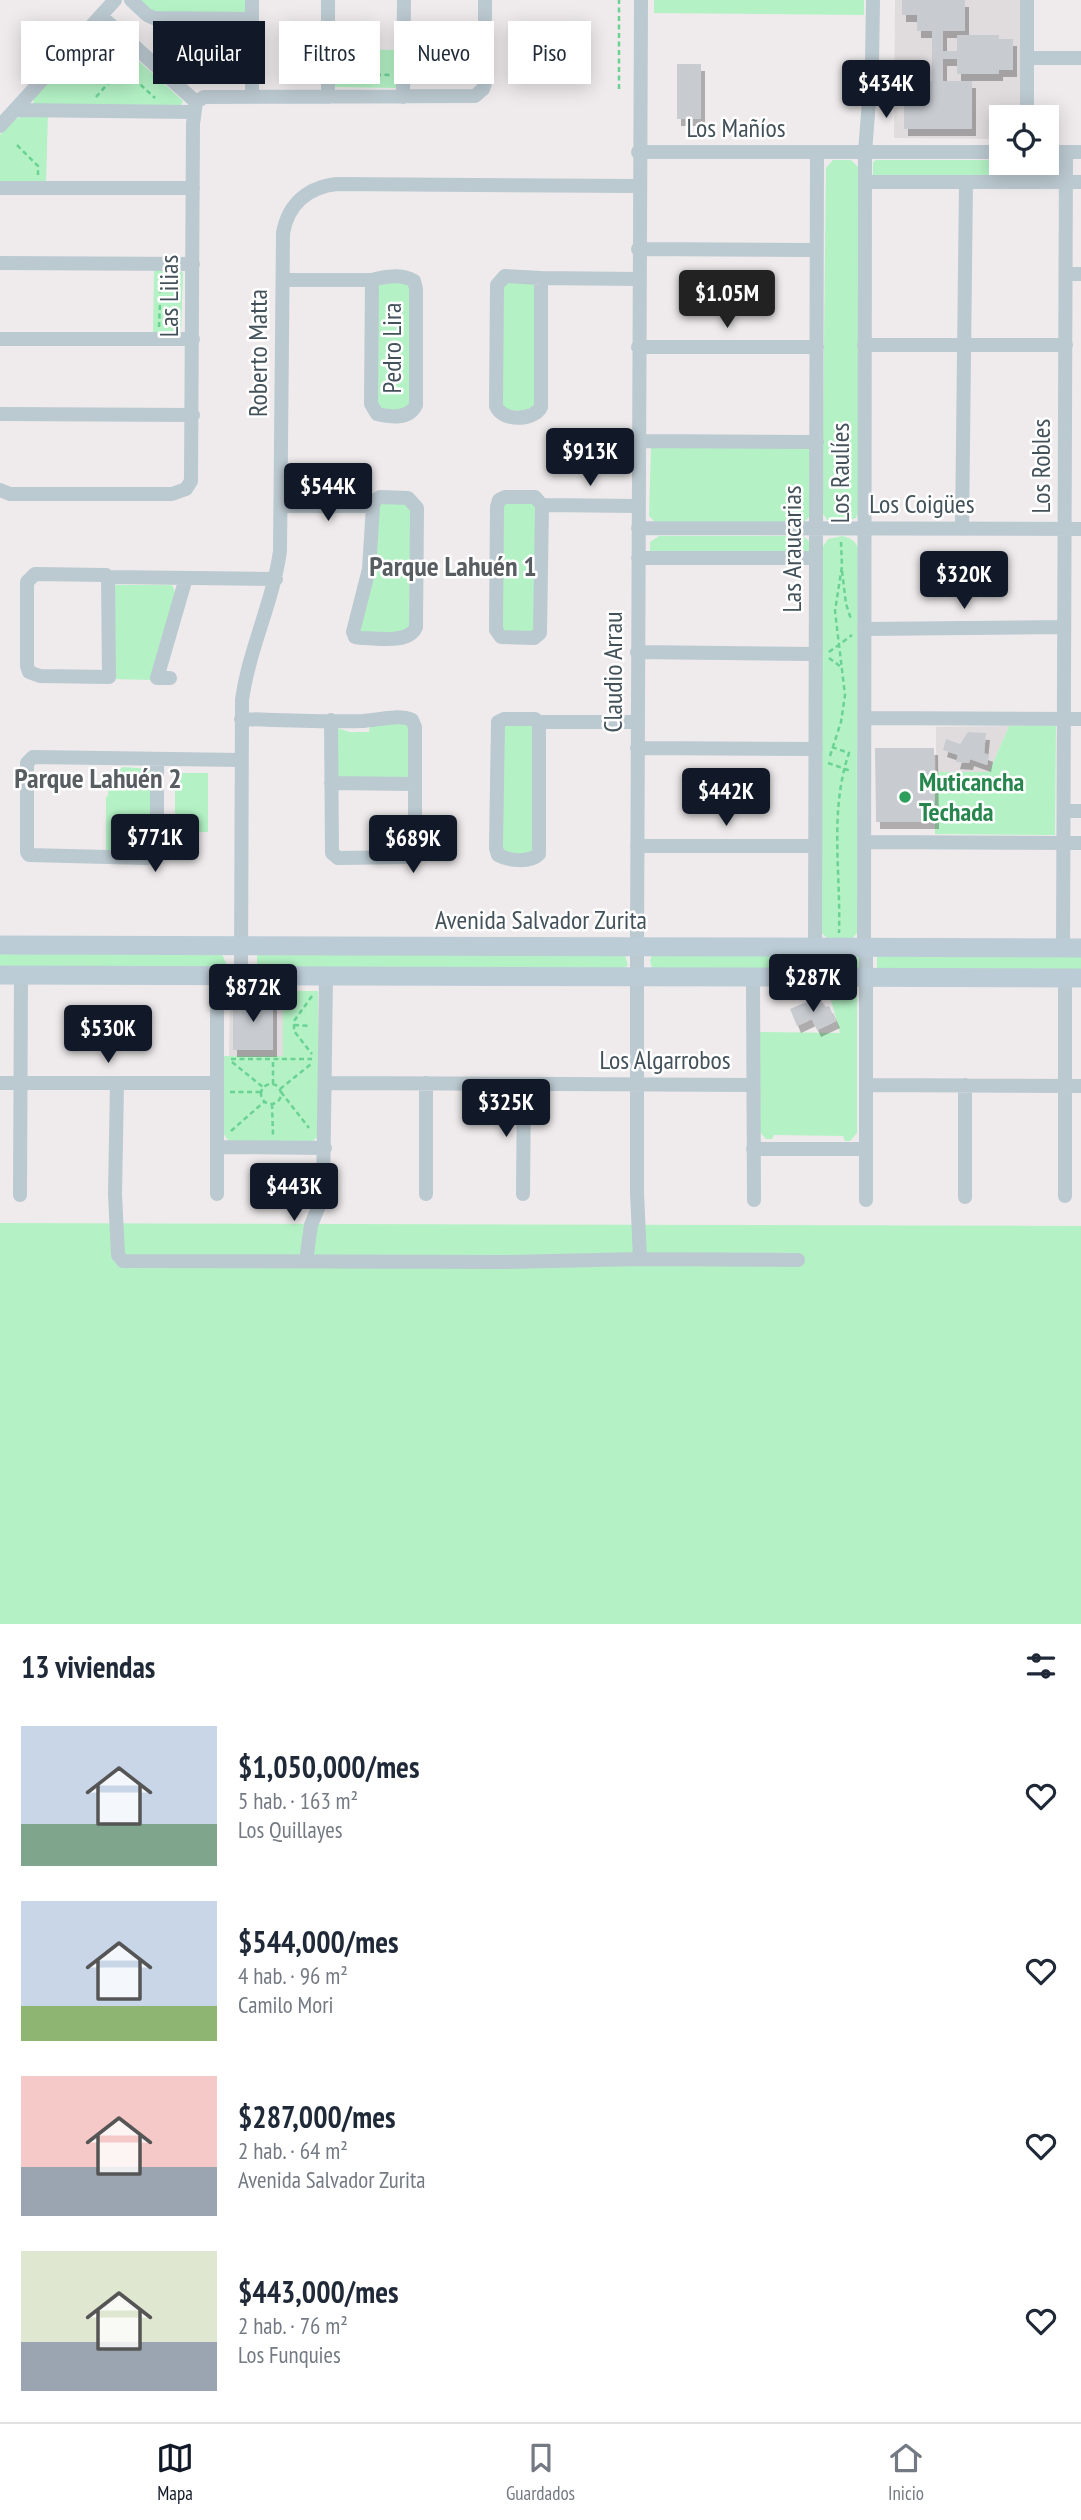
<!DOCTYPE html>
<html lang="es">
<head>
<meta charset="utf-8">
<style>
  body { margin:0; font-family:"PT Sans Narrow",sans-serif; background:#f6f6f7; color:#1f2937; height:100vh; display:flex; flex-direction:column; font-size:26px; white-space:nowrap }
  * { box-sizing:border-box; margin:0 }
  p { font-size:23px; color:#747a83 }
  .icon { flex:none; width:38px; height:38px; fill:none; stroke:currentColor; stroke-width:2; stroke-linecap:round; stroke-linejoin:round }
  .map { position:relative; height:1624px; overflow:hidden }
  .details { display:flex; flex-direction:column; background:#fff; flex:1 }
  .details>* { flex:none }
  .top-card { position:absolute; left:21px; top:21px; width:700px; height:63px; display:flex; gap:14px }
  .buttons { position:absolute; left:989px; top:105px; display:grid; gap:14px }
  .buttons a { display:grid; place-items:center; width:70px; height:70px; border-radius:0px; background:#fff; box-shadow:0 4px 18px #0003; font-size:35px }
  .price { position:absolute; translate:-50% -60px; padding:0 16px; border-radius:7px; background:#111827; color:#fff; font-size:23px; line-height:46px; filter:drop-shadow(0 2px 4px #0008) }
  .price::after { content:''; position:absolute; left:50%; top:42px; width:21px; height:16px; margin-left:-10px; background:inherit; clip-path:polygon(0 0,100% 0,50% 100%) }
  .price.on { background:#222; color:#fff }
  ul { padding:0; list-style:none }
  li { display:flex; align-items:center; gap:21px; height:175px; padding:0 21px }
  li span { display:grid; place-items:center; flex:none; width:196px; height:140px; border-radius:0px; color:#555 }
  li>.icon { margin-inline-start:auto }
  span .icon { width:84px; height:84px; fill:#fffc; stroke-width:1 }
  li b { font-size:30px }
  h2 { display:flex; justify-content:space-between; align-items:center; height:84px; padding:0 21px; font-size:30px }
  .chip { padding:0 24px; border-radius:0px; background:#fff; box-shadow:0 4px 18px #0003; font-size:24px; line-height:63px }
  .chip.on { background:#111827; color:#fff }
  .menu { display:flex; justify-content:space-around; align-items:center; height:98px; border-top:2px solid #e0e1e3; background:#fff; font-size:19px; color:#747a83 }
  .menu a { display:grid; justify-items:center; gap:4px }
  .menu .on { color:#111827 }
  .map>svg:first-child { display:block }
</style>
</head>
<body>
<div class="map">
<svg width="1081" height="1624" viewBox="0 0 1081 1624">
  <defs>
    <filter id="shadow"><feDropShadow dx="4" dy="7" stdDeviation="0" flood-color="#0004"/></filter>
  </defs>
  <rect width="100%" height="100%" fill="#efebec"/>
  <path fill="#e0dcde" d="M 895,0 L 1021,0 L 1020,117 L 1001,117 L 1001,139 L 894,138 Z
    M 1009,726 L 989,772 L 936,772 L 936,727 Z
    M 230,991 L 283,991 L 283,1056 L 229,1056 Z"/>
  <path fill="#b4f2c5" d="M 136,0 L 247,0 L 247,11 L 244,14 L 149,13 Z
    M 654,0 L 864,0 L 864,15 L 654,13 Z
    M 101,27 L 183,101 L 179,109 L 33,105 L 34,98 Z
    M 331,49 L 399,50 L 397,88 L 334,87 Z
    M 27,114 L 48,115 L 46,182 L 0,181 L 0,135 L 13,120 Z
    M 833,160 L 851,160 L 859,168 L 858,513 L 856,518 L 844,522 L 827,520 L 822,512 L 826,168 Z
    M 876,160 L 1001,160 L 1001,163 L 1046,163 L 1047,160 L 1058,160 L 1058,179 L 873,176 L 873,162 Z
    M 154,268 L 180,270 L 183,273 L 181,332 L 153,334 Z
    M 382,281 L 411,284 L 410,410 L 377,409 L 377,285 Z
    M 502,282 L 535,282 L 537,406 L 530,412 L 501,409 Z
    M 805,445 L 811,449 L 810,516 L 803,523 L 655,522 L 649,516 L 651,446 Z
    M 381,501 L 411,504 L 409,632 L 363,634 L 359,631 L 376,506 Z
    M 530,501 L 536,505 L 535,632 L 500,632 L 501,503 Z
    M 659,536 L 803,536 L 810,542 L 810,553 L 650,552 L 650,542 Z
    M 842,536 C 850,538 855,540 858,548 L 857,933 L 852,939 L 828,939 L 821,932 L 822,548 L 828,539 Z
    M 116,585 L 172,585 L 176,594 L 152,680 L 112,679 L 113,587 Z
    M 408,723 L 411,778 L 338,779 L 337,728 L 350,732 L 369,732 L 370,725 Z
    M 533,723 L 535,854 L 505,855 L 500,849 L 502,726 Z
    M 1009,726 L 1056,726 L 1055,835 L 935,834 L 934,772 L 989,772 Z
    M 123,767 L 151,769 L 151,853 L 106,853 L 106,797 L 108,796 L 109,777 Z
    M 175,773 L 208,773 L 208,832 L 175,832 Z
    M 0,952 L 222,954 L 226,963 L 225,966 L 0,968 Z
    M 257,954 L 625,955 L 628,965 L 625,968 L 257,967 Z
    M 652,955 L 860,956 L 859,970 L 652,968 L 650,961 Z
    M 1081,955 L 1081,971 L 877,969 L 877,956 Z
    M 283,991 L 318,991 L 319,1135 L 313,1141 L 231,1141 L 227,1139 L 224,1134 L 224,1056 L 283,1056 Z
    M 829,993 L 857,993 L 857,1133 L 850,1141 L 845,1141 L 843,1136 L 774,1135 L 772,1139 L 766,1139 L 760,1132 L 760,1032 L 840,1033 Z
    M 0,1223 L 1081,1226 L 1081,1624 L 0,1624 Z"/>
  <path fill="#c8ccd1" filter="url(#shadow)" d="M 902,0 L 965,0 L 965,31 L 943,31 L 943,51 L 957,51 L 957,35 L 999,35 L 999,39 L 1013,39 L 1013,70 L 999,70 L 999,74 L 957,74 L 957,59 L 943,59 L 943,81 L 972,81 L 972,129 L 904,129 L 904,81 L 932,81 L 932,31 L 917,31 L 917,15 L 902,15 Z
    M 677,64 L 701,64 L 701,119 L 677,119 Z
    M 968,732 L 986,733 L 984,753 L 989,755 L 987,765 L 970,759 L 969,763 L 956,762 L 958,755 L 943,750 L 946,739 L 960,744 Z
    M 875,748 L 934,748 L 935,822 L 876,822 Z
    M 818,997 L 826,1007 L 829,1006 L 836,1021 L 817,1030 L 812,1019 L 797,1026 L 790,1009 Z
    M 233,999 L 273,999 L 273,1050 L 233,1050 Z"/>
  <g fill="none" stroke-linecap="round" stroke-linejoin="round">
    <path stroke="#6ad293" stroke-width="2.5" stroke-dasharray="5 3.5" stroke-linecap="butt" d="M 103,50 L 155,98
      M 342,74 L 391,75
      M 619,89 L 619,0
      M 96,97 L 122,68
      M 17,145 L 38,166 L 38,175
      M 159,327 L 161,278
      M 842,571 L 846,604 L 851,619
      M 829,652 L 852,635
      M 829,658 L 841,667
      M 832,747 L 849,753 C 829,812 841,872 839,933
      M 830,756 L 841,722 L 845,695 L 835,611 L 842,566 L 841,542
      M 828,763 L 851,771
      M 312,996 L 294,1021 L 294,1031 L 312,1054
      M 294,1025 L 311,1026
      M 231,1059 L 312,1059
      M 232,1062 L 264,1088
      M 273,1084 L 273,1059
      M261 1094a10 10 0 1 1 20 0a10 10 0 1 1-20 0Z
      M 280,1089 L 311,1064
      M 230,1092 L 262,1092
      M 281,1092 L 309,1128
      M 272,1104 L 273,1135
      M 231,1131 L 265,1101"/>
    <path stroke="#bbc9d0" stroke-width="14" d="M 131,0 L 147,15 L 154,18 L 252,19
      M 101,16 L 196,102
      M 1027,58 L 1081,58
      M 252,97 L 252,0
      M 328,97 L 328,0
      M 403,97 L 404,0
      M 196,102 L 204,97 L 475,96 L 483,89 L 485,83 L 485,0
      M 15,110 L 194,112
      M 1027,117 L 1027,0
      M 0,126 L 115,0
      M 638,152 L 1001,152
      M 1046,152 L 1081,152
      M 865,182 L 1081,182
      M 0,188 L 193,188
      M 638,249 L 817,250
      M 0,263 L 193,264
      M 1066,274 L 1081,274
      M 505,276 L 541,278 L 541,407 C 534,421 502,422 496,406 L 497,285 Z
      M 541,278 L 638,279
      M 283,280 L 372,280 C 385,276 403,274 414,281 L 416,289 L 416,405 C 409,420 390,417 377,414 L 371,404 L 372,280
      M 0,339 L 193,339
      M 864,345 L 1066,345
      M 638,347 L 817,347
      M 0,414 L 193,415
      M 638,441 L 817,442
      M 0,490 L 10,494 L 172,494 L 186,489 L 191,481 L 193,124 L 196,102
      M 380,497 L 408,498 L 417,508 L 416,627 C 409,644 378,638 362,638 L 355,637 L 353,632 L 369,569 L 373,506 L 375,500 Z
      M 505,497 L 535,497 L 542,505 L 540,633 L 534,638 L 501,637 L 496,630 L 497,507 L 499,500 Z
      M 542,505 L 638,506
      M 282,506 L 373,506
      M 638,528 L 1081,529
      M 962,529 L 966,182
      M 638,558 L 816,558
      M 108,577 L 109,677 L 40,676 L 29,672 L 27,666 L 27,582 L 35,574 L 106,575 L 108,577 L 276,579
      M 864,629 L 1064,627
      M 637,652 L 816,654
      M 170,678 L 157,678 L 186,578
      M 864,718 L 1081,719
      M 241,719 C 282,720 323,722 363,721 C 378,720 398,714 412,720 L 415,727 L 415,850 L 410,857 L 338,858 L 332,853 L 331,720
      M 539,722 L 539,854 C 530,863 509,861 498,855 L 496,848 L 498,722 L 504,719 L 535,719 L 539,722 L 637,722
      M 637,748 L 816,749
      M 157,760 L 157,851 L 147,858 L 29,855 L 27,852 L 27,763 L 33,757 L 241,760
      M 331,783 L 415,784
      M 1064,811 L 1081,811
      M 864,842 L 1081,843
      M 637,846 L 815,846
      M 815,947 L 817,152
      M 864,947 L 865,152 L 872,63 L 873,0
      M 1063,948 L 1066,152
      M 241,975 L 242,700 C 249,649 273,602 280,551 L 283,233 C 288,204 308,187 337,184 L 638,186
      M 753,977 L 754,1200
      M 0,1083 L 217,1083
      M 117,1083 L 115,1194 L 118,1255 L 123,1261 L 504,1262 L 640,1259 L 798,1260
      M 325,1083 L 753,1085
      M 866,1085 L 1081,1086
      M 965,1085 L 965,1197
      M 217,1147 L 325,1148
      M 753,1149 L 866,1149
      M 217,1194 L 217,975
      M 426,1194 L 426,1083
      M 523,1194 L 524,1084
      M 20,1195 L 21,975
      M 1065,1196 L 1065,978
      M 866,1200 L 866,947
      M 640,1259 L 637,1192 L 637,947 L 641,0
      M 306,1261 L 311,1225 L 323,1196 L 326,976"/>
    <path stroke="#bcccd7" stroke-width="19" d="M 0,945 L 1081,948
      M 0,975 L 1081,978"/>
  </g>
  <circle fill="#2e9e5b" stroke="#fff" stroke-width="2.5" cx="905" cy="797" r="7"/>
  <g text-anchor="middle" stroke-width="5" stroke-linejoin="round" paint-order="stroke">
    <g font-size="26" fill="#43525a" stroke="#fff">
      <text x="736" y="137">Los Mañíos</text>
      <text transform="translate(169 296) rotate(-90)" y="9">Las Lilias</text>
      <text transform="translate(392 348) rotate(-90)" y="9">Pedro Lira</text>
      <text transform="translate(258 353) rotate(-90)" y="9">Roberto Matta</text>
      <text transform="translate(1041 466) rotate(-90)" y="9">Los Robles</text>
      <text transform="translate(840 473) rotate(-90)" y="9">Los Raulíes</text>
      <text x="922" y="513">Los Coigües</text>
      <text transform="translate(792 549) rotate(-90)" y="9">Las Araucarias</text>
      <text transform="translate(613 672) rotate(-90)" y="9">Claudio Arrau</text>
      <text x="541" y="929">Avenida Salvador Zurita</text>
      <text x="665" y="1069">Los Algarrobos</text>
    </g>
    <g font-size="26" font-weight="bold" fill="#27864d" stroke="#fff" text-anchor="start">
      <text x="919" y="791">Muticancha<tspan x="919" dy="30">Techada</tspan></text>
    </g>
    <g font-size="28" font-weight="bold" fill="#585d61" stroke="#fff">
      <text x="453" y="576">Parque Lahuén 1</text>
      <text x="98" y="788">Parque Lahuén 2</text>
    </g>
  </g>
</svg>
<div class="buttons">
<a><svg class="icon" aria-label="locate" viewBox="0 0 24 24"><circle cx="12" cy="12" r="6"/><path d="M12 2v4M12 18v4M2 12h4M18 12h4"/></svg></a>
</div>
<b class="price" style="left:886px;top:120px">$434K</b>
<b class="price on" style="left:727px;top:330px">$1.05M</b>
<b class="price" style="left:590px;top:488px">$913K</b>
<b class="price" style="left:328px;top:523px">$544K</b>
<b class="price" style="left:964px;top:611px">$320K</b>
<b class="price" style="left:726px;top:828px">$442K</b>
<b class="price" style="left:155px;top:874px">$771K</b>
<b class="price" style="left:413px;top:875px">$689K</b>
<b class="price" style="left:813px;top:1014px">$287K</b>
<b class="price" style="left:253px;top:1024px">$872K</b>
<b class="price" style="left:108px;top:1065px">$530K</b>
<b class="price" style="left:506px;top:1139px">$325K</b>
<b class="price" style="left:294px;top:1223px">$443K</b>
<div class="top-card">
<a class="chip">Comprar</a>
<a class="chip on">Alquilar</a>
<a class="chip">Filtros</a>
<a class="chip">Nuevo</a>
<a class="chip">Piso</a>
</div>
</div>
<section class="details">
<h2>13 viviendas<svg class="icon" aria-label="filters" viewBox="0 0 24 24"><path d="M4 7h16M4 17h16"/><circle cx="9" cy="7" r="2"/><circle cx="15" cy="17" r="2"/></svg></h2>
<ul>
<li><span style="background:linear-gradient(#c9d6e8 70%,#7fa58c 0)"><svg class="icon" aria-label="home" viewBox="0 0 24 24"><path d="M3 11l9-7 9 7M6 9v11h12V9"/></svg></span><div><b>$1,050,000/mes</b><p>5 hab. · 163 m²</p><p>Los Quillayes</p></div><svg class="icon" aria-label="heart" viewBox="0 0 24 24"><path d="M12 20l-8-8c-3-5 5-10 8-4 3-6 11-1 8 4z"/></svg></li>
<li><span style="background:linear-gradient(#c9d6e8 75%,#8fb573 0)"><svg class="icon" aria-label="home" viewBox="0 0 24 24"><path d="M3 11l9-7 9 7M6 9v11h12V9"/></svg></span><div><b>$544,000/mes</b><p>4 hab. · 96 m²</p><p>Camilo Mori</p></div><svg class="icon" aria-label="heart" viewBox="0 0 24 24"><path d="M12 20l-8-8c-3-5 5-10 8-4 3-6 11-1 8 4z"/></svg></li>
<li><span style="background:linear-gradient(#f6c9c9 65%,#9aa5b1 0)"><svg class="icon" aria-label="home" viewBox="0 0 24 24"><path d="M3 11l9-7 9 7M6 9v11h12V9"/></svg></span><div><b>$287,000/mes</b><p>2 hab. · 64 m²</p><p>Avenida Salvador Zurita</p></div><svg class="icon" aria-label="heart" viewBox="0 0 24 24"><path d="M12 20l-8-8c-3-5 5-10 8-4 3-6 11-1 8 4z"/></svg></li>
<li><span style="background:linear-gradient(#dfe7d0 65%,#9aa5b1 0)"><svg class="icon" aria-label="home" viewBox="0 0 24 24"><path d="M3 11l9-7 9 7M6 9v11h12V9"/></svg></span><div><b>$443,000/mes</b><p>2 hab. · 76 m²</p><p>Los Funquies</p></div><svg class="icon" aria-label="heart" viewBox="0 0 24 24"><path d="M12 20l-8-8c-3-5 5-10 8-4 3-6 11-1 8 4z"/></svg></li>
</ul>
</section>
<nav class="menu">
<a class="on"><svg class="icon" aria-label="map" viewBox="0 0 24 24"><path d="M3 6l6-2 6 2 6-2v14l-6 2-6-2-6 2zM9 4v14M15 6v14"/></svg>Mapa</a>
<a><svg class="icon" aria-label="saved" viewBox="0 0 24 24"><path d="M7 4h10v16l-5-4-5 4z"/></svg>Guardados</a>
<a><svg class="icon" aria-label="home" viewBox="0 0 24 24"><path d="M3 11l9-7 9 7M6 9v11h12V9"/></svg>Inicio</a>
</nav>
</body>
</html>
